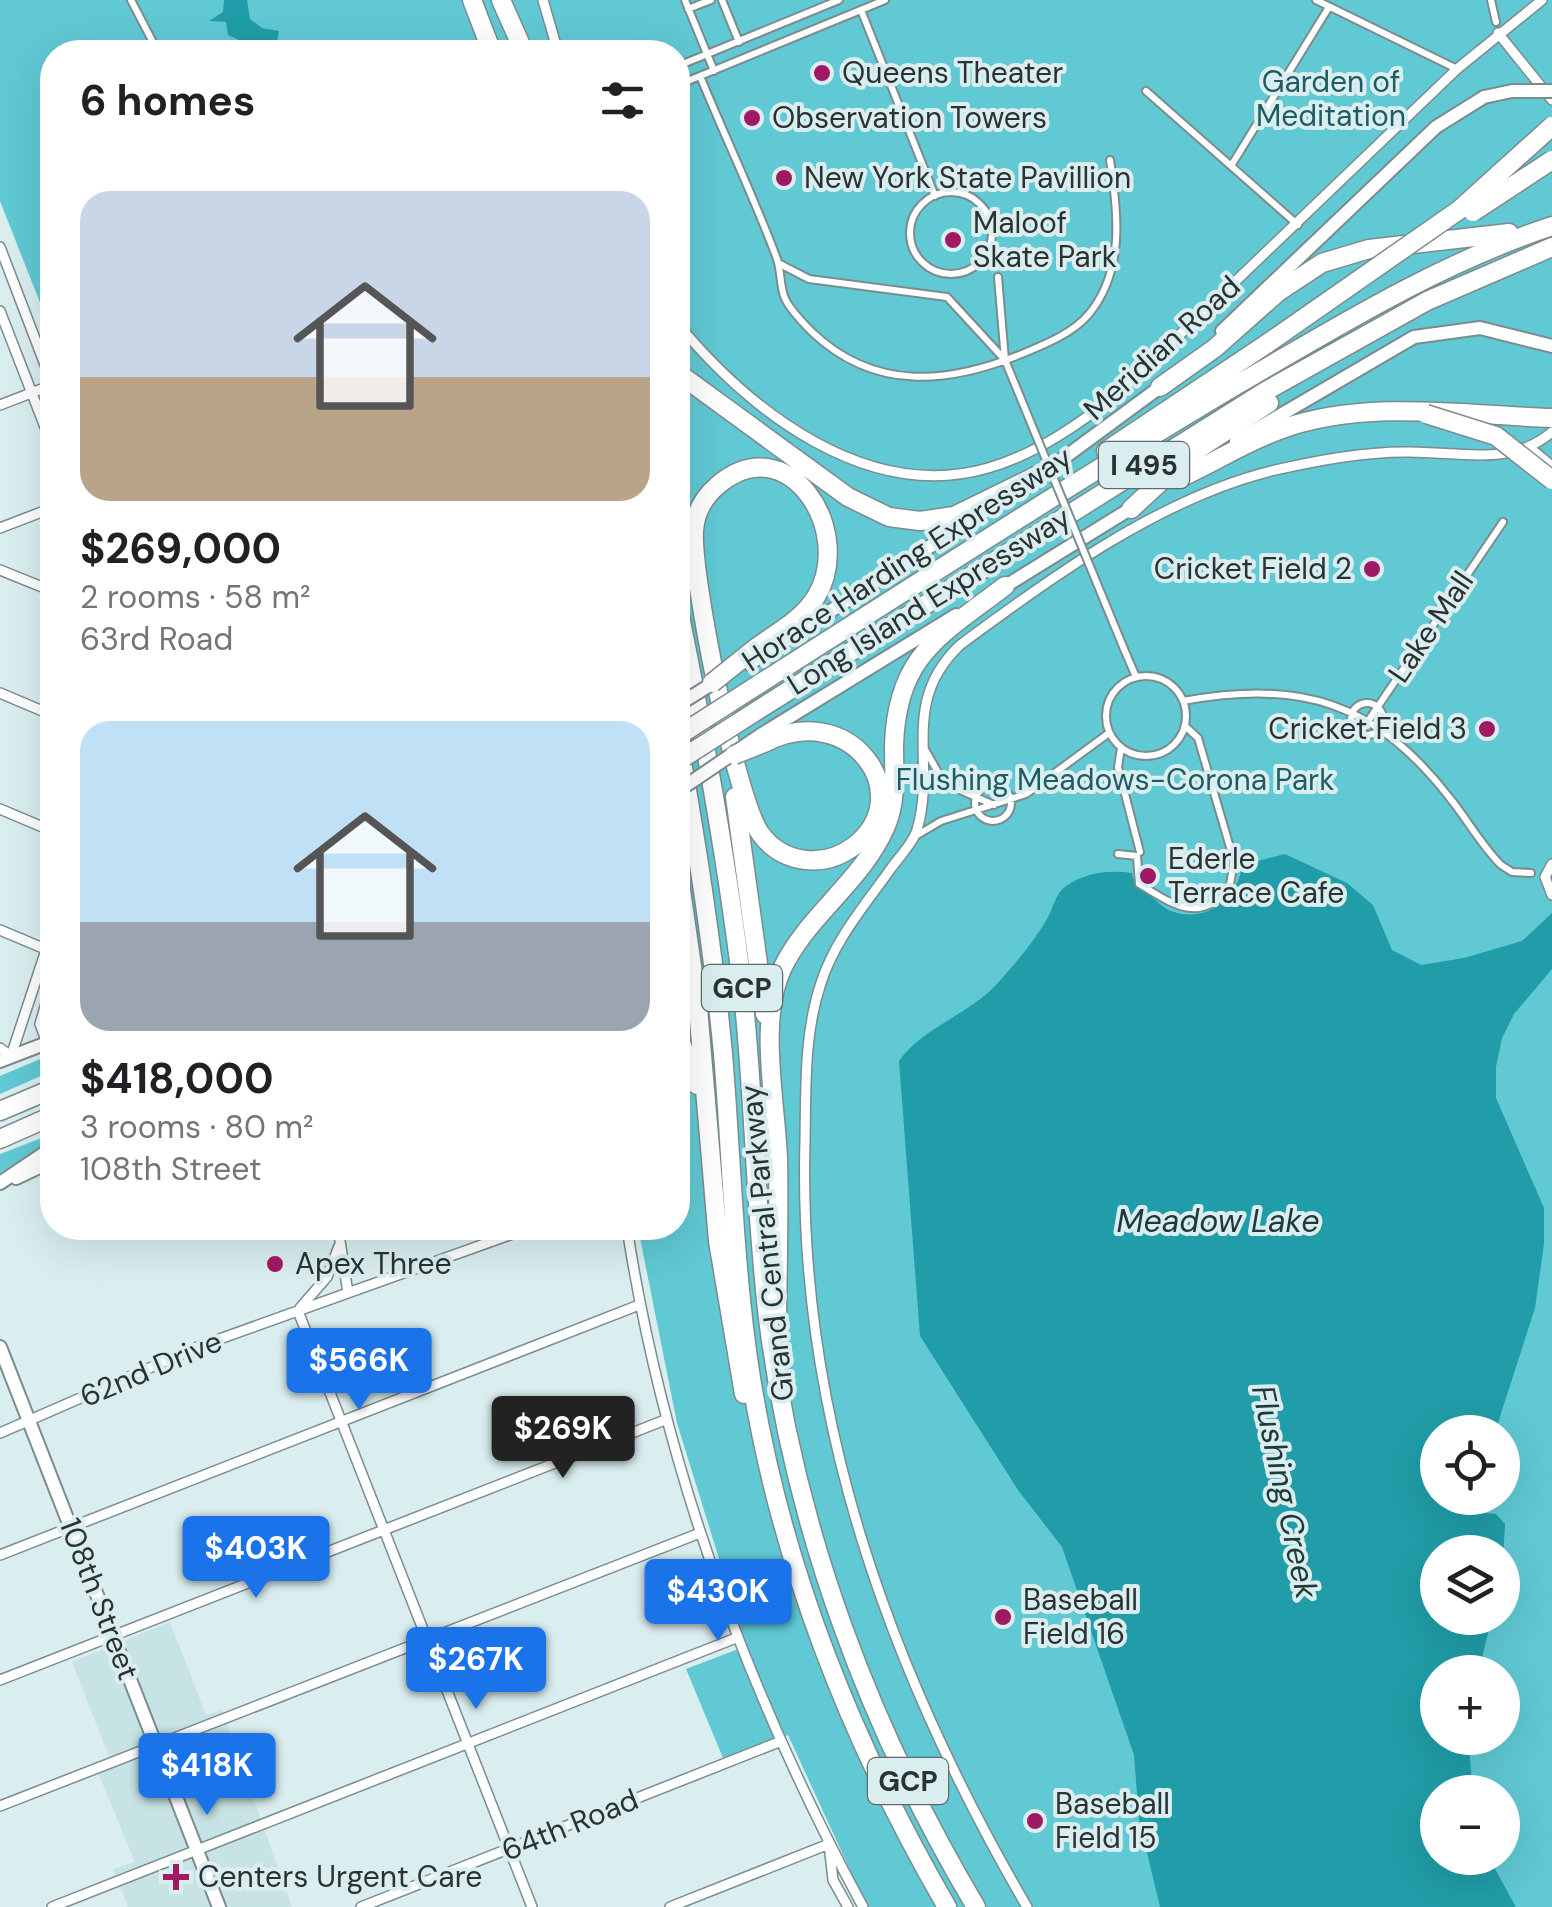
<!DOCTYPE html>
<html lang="en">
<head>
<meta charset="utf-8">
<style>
  body { margin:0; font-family:"DM Sans",sans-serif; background:#f6f6f6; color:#202124; height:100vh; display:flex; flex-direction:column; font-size:38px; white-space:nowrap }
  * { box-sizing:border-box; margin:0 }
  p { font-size:32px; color:#757577 }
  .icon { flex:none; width:55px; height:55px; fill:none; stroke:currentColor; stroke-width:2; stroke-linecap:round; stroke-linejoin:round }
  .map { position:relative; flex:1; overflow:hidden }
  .side { position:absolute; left:40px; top:40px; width:650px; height:1200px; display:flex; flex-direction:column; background:#fff; border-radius:40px; box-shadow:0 10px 40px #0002 }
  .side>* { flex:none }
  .buttons { position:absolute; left:1420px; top:1415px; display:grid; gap:20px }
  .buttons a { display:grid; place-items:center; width:100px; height:100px; border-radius:50%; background:#fff; box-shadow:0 10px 40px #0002; font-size:50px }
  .price { position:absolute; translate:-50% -85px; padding:0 22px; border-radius:10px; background:#1a73e8; color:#fff; font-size:32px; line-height:65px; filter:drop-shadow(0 2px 5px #0008) }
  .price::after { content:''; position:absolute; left:50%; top:60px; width:30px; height:22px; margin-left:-15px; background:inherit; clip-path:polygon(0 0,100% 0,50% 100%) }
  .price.selected { background:#222; color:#fff }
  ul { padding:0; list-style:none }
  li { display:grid; align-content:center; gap:20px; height:530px; padding:0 40px }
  li span { display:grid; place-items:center; height:310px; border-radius:30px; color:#555 }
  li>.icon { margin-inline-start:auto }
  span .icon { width:180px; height:180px; fill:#fffc; stroke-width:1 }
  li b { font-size:42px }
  h2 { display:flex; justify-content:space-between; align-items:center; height:120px; padding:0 40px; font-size:42px }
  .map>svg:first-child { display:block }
</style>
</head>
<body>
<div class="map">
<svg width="1552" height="1907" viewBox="0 0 1552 1907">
  <rect width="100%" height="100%" fill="#daeef0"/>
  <path fill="#c7e3e6" d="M 170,1622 L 206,1715 L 222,1710 L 292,1907 L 128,1907 L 113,1869 L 135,1862 L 98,1773 L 113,1767 L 72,1662 Z"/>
  <path fill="#60c9d4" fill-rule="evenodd" d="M 0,0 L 1552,0 L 1552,1907 L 867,1907 L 788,1735 L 723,1758 L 686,1669 L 746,1646 L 677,1423 L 638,1228 L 678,1228 L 678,52 L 52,52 L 52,333 L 0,201 ZM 1438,1432 L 1502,1432 L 1502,1498 L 1438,1498 ZM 1438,1552 L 1502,1552 L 1502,1618 L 1438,1618 ZM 1438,1672 L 1502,1672 L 1502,1738 L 1438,1738 ZM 1438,1792 L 1502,1792 L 1502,1858 L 1438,1858 Z
    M 52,1054 L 52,1071 L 0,1094 L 0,1076 Z
    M 52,1134 L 52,1140 L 0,1173 L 0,1154 Z"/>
  <path fill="#209da8" d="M 224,0 L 247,0 L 250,19 L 262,28 L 279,31 L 277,43 L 267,52 L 241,52 L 239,40 L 228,35 L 226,22 L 209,21 L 223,12 Z
    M 1285,854 L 1347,883 L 1373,905 L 1392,950 L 1421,965 L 1464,958 L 1522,941 L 1552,913 L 1552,969 L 1514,1014 L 1502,1038 L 1496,1067 L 1496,1098 L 1544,1208 L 1544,1244 L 1535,1308 L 1495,1432 L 1438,1432 L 1438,1498 L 1487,1498 L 1485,1513 L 1496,1514 L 1505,1524 L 1503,1559 L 1502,1552 L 1438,1552 L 1438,1618 L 1490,1618 C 1489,1637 1481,1653 1481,1672 L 1438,1672 L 1438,1738 L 1468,1738 L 1473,1792 L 1438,1792 L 1438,1858 L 1489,1858 L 1516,1907 L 1160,1907 L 1139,1819 L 1134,1755 L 1062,1547 L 1018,1490 L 920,1336 L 899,1061 C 921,1029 967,1015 995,986 C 1014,965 1033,943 1047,919 C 1053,908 1056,893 1066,886 C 1087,872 1108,870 1132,873 C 1134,885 1136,885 1145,891 C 1154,898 1160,906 1171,911 C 1205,924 1238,900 1242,865 Z"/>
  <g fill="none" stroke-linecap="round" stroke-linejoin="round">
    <defs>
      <path id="pedestrian" d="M 131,0 L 158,52
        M 685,0 L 714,71
        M 722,0 L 739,42
        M 1316,0 L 1457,69
        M 1491,0 L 1496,22
        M 688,9 L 711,0
        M 861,10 L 935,196
        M 678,66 L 839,0
        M 700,76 C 725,137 754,197 777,259 C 781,271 780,285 784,296 C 788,308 803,323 812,332 C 875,392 949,384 1024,353 C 1046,344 1073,333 1089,314 C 1125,270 1118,212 1110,160
        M 678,85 L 885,0
        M 1146,91 L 1298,225
        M 1231,166 L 1329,7
        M910 233a41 41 0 1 1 82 0a41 41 0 1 1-82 0Z
        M 780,264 L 809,279 L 947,297 L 1005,360
        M 998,277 L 1005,360 L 1014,382
        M 40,350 L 52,344
        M 1124,649 L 1136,677
        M1106 716a40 40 0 1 1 80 0a40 40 0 1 1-80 0Z
        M 1183,701 C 1301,680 1374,701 1449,797 C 1467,819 1481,845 1501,865 L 1512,872 L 1531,873
        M1351 719a16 16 0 1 1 32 0a16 16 0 1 1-32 0Z
        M 1360,733 L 1503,522
        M 1121,748 L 1118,767 L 1140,852
        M 926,751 L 944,783 L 994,805
        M975 803a18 18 0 1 1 36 0a18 18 0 1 1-36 0Z
        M 914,837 L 941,821 L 1026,794 L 1109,733
        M 1118,854 L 1137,856 L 1139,884 C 1170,902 1197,925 1229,890 L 1234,861 L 1198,738 L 1185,726"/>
      <path id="minor" d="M 543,0 L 558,52
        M 1498,33 L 1552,100
        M 0,247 L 52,383
        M 0,311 L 52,445
        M 678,324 C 750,411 867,503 988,468 C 1037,454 1081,423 1121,391 L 1457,69 L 1542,0
        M 0,405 L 52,385
        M 1530,448 L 1552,466
        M 0,528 L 52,508
        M 0,570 L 52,591
        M 0,693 L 52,715
        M 0,809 L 52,831
        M 1552,864 L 1545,877 L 1552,895
        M 0,930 L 50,951
        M 47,1043 L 40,1024 L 52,983
        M 0,1048 L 11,1056 L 52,932
        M 338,1228 L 348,1293
        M 627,1228 C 664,1467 748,1694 863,1907
        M 300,1308 L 327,1277 L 339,1246
        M 298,1311 L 532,1907
        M 0,1433 L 200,1346 L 529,1228
        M 0,1555 L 639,1305
        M 0,1680 L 665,1420
        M 0,1806 L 700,1533
        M 829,1844 L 833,1880 L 848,1907
        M 52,1907 L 736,1638
        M 361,1907 L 779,1742
        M 670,1907 L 829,1844
        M 1027,1907 C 890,1672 797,1416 805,1140 C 806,1088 804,1033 821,983 C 835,939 866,904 892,867 C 900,856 913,843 917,830 C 937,761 899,703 960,645 C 1050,578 1161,498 1271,471 C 1315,461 1361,452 1406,452 C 1457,451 1510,468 1552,432"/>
      <path id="secondary" d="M 1222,331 L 1436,127 L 1484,97
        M 1236,441 L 1414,337 L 1480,328 L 1552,346
        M 1042,474 L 1167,382
        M 999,590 L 1135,506
        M 749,664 L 1000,501
        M 762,734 L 956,615
        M 0,1061 L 52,1041
        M 16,1178 L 52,1161
        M 0,1183 L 52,1148
        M 0,1347 L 219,1907"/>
      <path id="motorway" d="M 472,0 L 492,52
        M 501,0 L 524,52
        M 678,373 L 848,497 L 889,517 L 920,521 L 954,516 L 1046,471
        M 1160,387 L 1215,348 L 1278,292 L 1322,263 L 1369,249 L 1509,233
        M 1106,451 L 1268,343
        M 1184,476 C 1216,461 1248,441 1282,429 C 1366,399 1465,415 1552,418
        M 678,509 L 687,550
        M 1131,509 L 1192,453 L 1269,403
        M 678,606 C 704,734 728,864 743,994 C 755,1104 755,1216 769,1326 C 796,1532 870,1729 976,1907
        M 747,655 C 770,635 799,624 816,597 C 856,530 787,426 718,485 C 704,497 695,513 694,531 C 691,576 736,799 760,833 C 782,864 824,869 854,846 C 920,795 850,698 764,743
        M 753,688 C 913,586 1072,483 1235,386 C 1338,326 1438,264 1552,226
        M 758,710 L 1264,392 L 1427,301 L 1552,247
        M 678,739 C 697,844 713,948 723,1054 C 732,1162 734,1271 751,1378 C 781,1565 852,1743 947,1907
        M 735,797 L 765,1014
        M 678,869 L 698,1008 L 718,1241 L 744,1394
        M 678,1035 L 697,1085
        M 0,1111 L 52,1089
        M 0,1139 L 52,1116
        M 777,1312 C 778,1261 779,1210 778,1159 C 776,1104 758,1020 782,969 C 806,917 862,881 885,828 C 897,803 894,772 894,745 C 897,655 940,636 1005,586"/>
    </defs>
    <use href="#pedestrian" stroke="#7a8c8e" stroke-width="10"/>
    <use href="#minor" stroke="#7a8c8e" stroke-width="12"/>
    <use href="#secondary" stroke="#7a8c8e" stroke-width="16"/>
    <use href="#motorway" stroke="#7a8c8e" stroke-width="21"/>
    <use href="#pedestrian" stroke="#fff" stroke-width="6"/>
    <use href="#minor" stroke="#fff" stroke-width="9"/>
    <use href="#secondary" stroke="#fff" stroke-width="12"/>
    <use href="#motorway" stroke="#fff" stroke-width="18"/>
    <defs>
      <path id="pedestrian-bridge" d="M 1014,382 L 1124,649"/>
      <path id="secondary-bridge" d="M 1484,97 L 1512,91 L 1552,91
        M 678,705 L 718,680
        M 678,791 L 762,734"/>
      <path id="motorway-bridge" d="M 1473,212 L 1552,160
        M 1268,343 L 1459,210 L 1552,126
        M 1426,414 L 1496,436 L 1552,480
        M 712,683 L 747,655
        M 678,736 L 753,688
        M 734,755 L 764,743
        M 678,761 L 758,710"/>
    </defs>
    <use href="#pedestrian-bridge" stroke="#7a8c8e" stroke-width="10" stroke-linecap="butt"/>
    <use href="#secondary-bridge" stroke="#7a8c8e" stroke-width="16" stroke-linecap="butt"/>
    <use href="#motorway-bridge" stroke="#7a8c8e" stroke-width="21" stroke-linecap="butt"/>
    <use href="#pedestrian-bridge" stroke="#fff" stroke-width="6"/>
    <use href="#secondary-bridge" stroke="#fff" stroke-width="12"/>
    <use href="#motorway-bridge" stroke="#fff" stroke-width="18"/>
  </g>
  <g fill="#a21963" stroke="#daeef0" stroke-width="4">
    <circle cx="822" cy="73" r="10"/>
    <circle cx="752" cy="118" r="10"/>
    <circle cx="784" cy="178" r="10"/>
    <circle cx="953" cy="240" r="10"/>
    <circle cx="1372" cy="569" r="10"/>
    <circle cx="1487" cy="729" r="10"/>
    <circle cx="1148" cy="876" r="10"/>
    <circle cx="275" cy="1264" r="10"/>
    <circle cx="1003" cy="1617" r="10"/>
    <circle cx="1035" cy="1821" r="10"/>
    <path d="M171 1862h10v10h10v10h-10v10h-10v-10h-10v-10h10z"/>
  </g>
  <g text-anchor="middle" stroke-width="8" stroke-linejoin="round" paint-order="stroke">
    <g fill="#daeef0" stroke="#606a6c" stroke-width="2.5">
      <rect x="1099" y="442" width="90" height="46" rx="8"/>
      <rect x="702" y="965" width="80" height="46" rx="8"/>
      <rect x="868" y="1758" width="80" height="46" rx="8"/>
    </g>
    <g font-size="28" font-weight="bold" fill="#2b3233">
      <text x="1144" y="475">I 495</text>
      <text x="742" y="998">GCP</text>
      <text x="908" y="1791">GCP</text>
    </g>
    <g font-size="30" fill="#2b3233" stroke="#daeef0" text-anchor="start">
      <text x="842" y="83">Queens Theater</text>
      <text x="772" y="128">Observation Towers</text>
      <text x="804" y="188">New York State Pavillion</text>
      <text x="973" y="233">Maloof<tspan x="973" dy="34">Skate Park</tspan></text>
      <text x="1352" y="579" text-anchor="end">Cricket Field 2</text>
      <text x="1467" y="739" text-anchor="end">Cricket Field 3</text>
      <text x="1168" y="869">Ederle<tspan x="1168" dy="34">Terrace Cafe</tspan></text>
      <text x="295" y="1274">Apex Three</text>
      <text x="1023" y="1610">Baseball<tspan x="1023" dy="34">Field 16</tspan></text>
      <text x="1055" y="1814">Baseball<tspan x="1055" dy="34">Field 15</tspan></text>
      <text x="198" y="1887">Centers Urgent Care</text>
    </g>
    <g font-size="30" fill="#1d5c62" stroke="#daeef0">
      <text x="1331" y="92">Garden of<tspan x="1331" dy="34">Meditation</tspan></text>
      <text x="1115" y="790">Flushing Meadows-Corona Park</text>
    </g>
    <g font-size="30" fill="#2b3233" stroke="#daeef0">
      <text transform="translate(1162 348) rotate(-42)" y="10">Meridian Road</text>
      <text transform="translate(907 559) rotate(-33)" y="10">Horace Harding Expressway</text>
      <text transform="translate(929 601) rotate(-32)" y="10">Long Island Expressway</text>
      <text transform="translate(1431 627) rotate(-56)" y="10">Lake Mall</text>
      <text transform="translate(767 1243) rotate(-96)" y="10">Grand Central Parkway</text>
      <text transform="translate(151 1369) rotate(-23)" y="10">62nd Drive</text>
      <text transform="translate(99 1599) rotate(69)" y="10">108th Street</text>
      <text transform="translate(570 1825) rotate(-22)" y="10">64th Road</text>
    </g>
    <g font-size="32" font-style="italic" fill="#203a3c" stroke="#daeef0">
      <text x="1218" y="1232">Meadow Lake</text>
      <text transform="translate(1285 1492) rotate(78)" y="11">Flushing Creek</text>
    </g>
  </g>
</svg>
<div class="buttons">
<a><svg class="icon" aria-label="locate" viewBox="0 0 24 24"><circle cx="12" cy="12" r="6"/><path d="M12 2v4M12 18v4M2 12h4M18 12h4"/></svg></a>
<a><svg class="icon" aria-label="layers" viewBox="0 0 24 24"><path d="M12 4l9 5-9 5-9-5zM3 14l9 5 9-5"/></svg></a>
<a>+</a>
<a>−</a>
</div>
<b class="price" style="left:359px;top:1413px">$566K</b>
<b class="price selected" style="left:563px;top:1481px">$269K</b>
<b class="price" style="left:256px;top:1601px">$403K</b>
<b class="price" style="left:718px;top:1644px">$430K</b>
<b class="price" style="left:476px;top:1712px">$267K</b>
<b class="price" style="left:207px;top:1818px">$418K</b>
<section class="side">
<h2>6 homes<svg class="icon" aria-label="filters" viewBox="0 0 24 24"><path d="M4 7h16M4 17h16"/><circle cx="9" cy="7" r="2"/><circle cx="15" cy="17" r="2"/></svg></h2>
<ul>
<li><span style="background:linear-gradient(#c9d6e8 60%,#b9a48a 0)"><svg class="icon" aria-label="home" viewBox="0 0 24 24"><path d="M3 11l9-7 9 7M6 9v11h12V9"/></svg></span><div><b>$269,000</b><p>2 rooms · 58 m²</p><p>63rd Road</p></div></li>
<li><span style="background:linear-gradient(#bfe0f5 65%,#9aa5b1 0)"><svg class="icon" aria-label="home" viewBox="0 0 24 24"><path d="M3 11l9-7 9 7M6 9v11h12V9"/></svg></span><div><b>$418,000</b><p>3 rooms · 80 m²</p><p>108th Street</p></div></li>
</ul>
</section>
</div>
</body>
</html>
